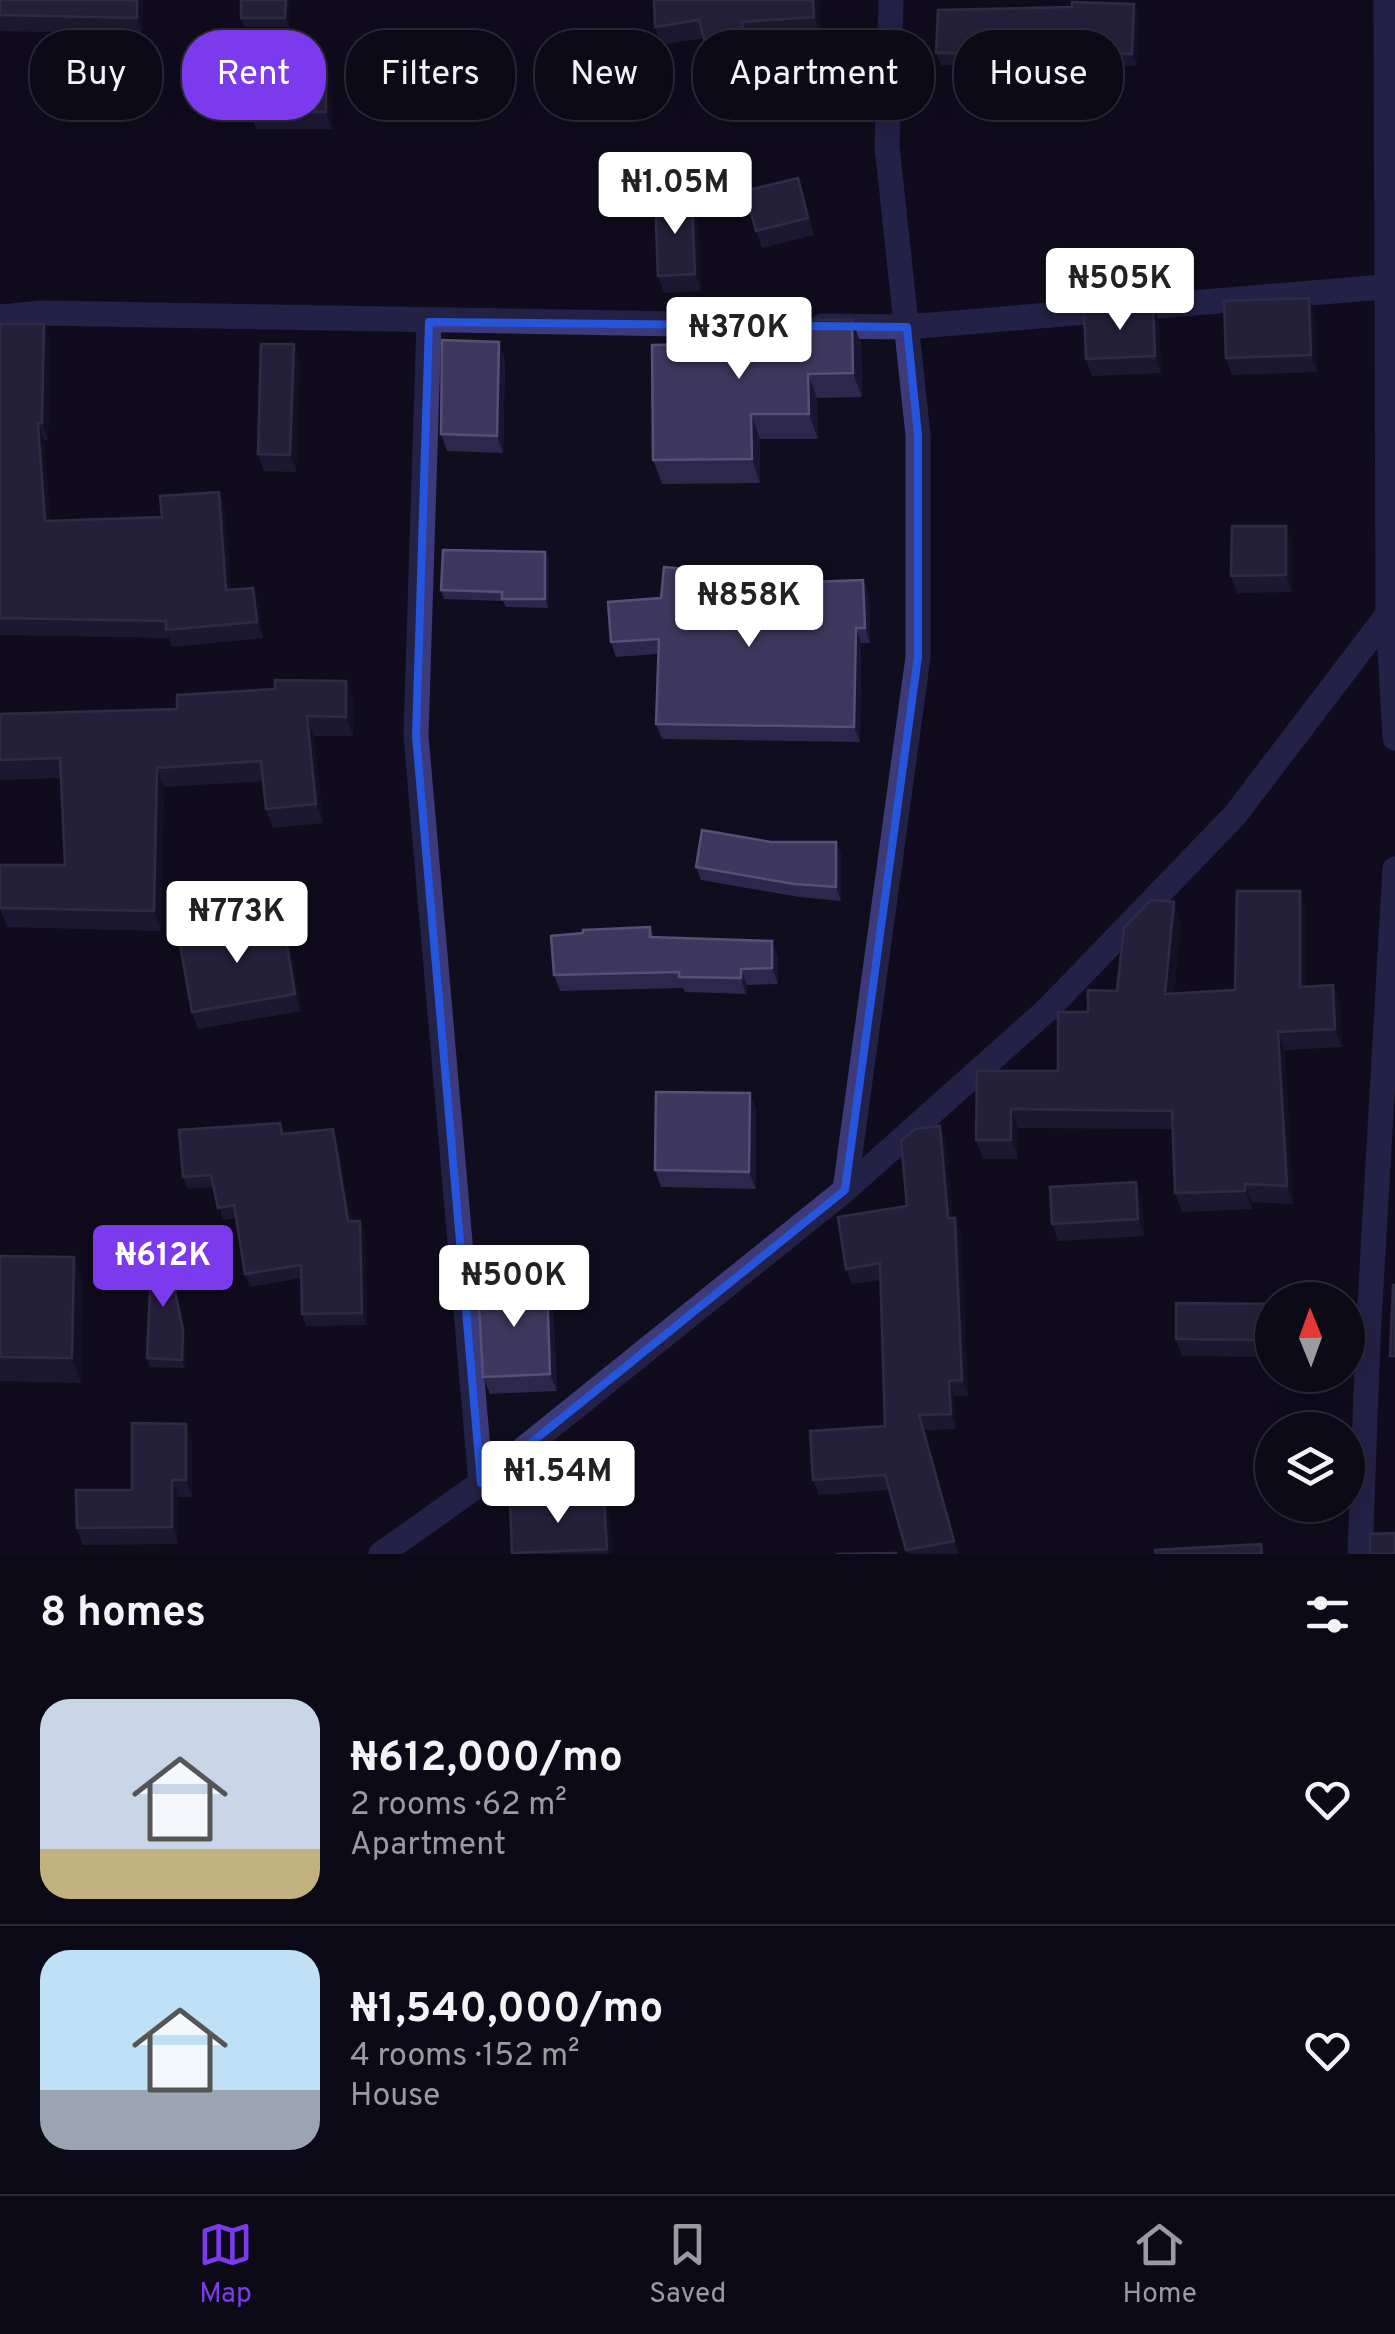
<!DOCTYPE html>
<html lang="en">
<head>
<meta charset="utf-8">
<style>
  body { margin:0; font-family:Overpass,sans-serif; background:#1a1823; color:#f1f3f6; height:100vh; display:flex; flex-direction:column; font-size:38px; white-space:nowrap }
  * { box-sizing:border-box; margin:0 }
  p { font-size:32px; color:#9a9aa1 }
  .icon { flex:none; width:55px; height:55px; fill:none; stroke:currentColor; stroke-width:2; stroke-linecap:round; stroke-linejoin:round }
  .map { position:relative; height:1554px; overflow:hidden }
  .drawer { display:flex; flex-direction:column; background:#0c0a16; flex:1 }
  .drawer>* { flex:none }
  .banner { position:absolute; left:30px; top:30px; width:1335px; height:90px; display:flex; gap:20px }
  .needle { width:65px; rotate:359deg }
  .tools { position:absolute; left:1255px; top:1282px; display:grid; gap:20px }
  .tools a { display:grid; place-items:center; width:110px; height:110px; border-radius:50%; background:#0c0a16; box-shadow:0 5px 25px #0003,0 0 0 2px #2c2b35; font-size:50px }
  .price { position:absolute; translate:-50% -85px; padding:0 22px; border-radius:10px; background:#fff; color:#222; font-size:32px; line-height:65px; filter:drop-shadow(0 2px 5px #0008) }
  .price::after { content:''; position:absolute; left:50%; top:60px; width:30px; height:22px; margin-left:-15px; background:inherit; clip-path:polygon(0 0,100% 0,50% 100%) }
  .price.selected { background:#7c3aed; color:#fff }
  ul { padding:0; list-style:none }
  li { display:flex; align-items:center; gap:30px; height:250px; padding:0 40px }
  li+li { border-top:2px solid #2c2b35 }
  li span { display:grid; place-items:center; flex:none; width:280px; height:200px; border-radius:30px; color:#555 }
  li>.icon { margin-inline-start:auto }
  span .icon { width:120px; height:120px; fill:#fffc; stroke-width:1 }
  li b { font-size:42px }
  h2 { display:flex; justify-content:space-between; align-items:center; height:120px; padding:0 40px; font-size:42px }
  .chip { padding:0 35px; border-radius:40px; background:#0c0a16; box-shadow:0 5px 25px #0003,0 0 0 2px #2c2b35; font-size:35px; line-height:90px }
  .chip.selected { background:#7c3aed; color:#fff }
  .menu { display:flex; justify-content:space-around; align-items:center; height:140px; border-top:2px solid #2c2b35; background:#0c0a16; font-size:28px; color:#9a9aa1 }
  .menu a { display:grid; justify-items:center; gap:5px }
  .menu .selected { color:#7c3aed }
  .map>svg:first-child { display:block }
</style>
</head>
<body>
<div class="map">
<svg width="1395" height="1554" viewBox="0 0 1395 1554">
  <rect width="100%" height="100%" fill="#100d1e"/>
  <g fill="none" stroke-linecap="round" stroke-linejoin="round">
    <path stroke="#3c3a7b" stroke-width="25" d="M 1386,0 L 1388,614 L 1395,738
      M 0,317 L 43,313 L 737,325
      M 429,322 L 416,736 L 481,1483
      M 822,326 L 907,327 L 1395,286
      M 845,1190 L 918,657 L 918,435 L 887,146 L 891,0
      M 381,1554 L 481,1483 L 845,1190 L 1048,1009 L 1235,815 L 1388,614
      M 1360,1554 L 1368,1339 L 1395,869"/>
  </g>
  <path fill="#2d274b" d="M 0,0 L 143,0 L 142,34 L 0,31 Z
    M 241,0 L 289,0 L 289,27 L 244,27 L 241,18 Z
    M 654,0 L 819,0 L 821,34 L 748,39 L 753,78 L 717,82 L 704,38 L 661,45 L 655,27 Z
    M 1139,16 L 1137,66 L 1037,63 L 1037,66 L 941,65 L 936,53 Z
    M 332,81 L 332,129 L 256,129 L 250,112 Z
    M 798,178 L 804,195 L 814,235 L 762,248 L 756,231 Z
    M 692,198 L 698,214 L 701,291 L 664,293 L 658,276 Z
    M 1315,315 L 1317,372 L 1232,375 L 1226,358 Z
    M 852,320 L 861,344 L 862,397 L 817,398 L 818,439 L 760,439 L 760,483 L 662,484 L 653,460 L 702,344 Z
    M 1159,322 L 1161,373 L 1092,376 L 1086,359 Z
    M 0,324 L 50,340 L 48,440 L 44,440 L 50,521 L 162,517 L 225,509 L 231,590 L 253,588 L 259,604 L 263,638 L 172,647 L 169,638 L 0,635 Z
    M 294,344 L 300,361 L 296,472 L 264,471 L 258,454 Z
    M 505,359 L 503,453 L 447,451 L 441,434 Z
    M 1286,526 L 1292,543 L 1292,592 L 1237,593 L 1231,576 Z
    M 545,552 L 549,560 L 548,608 L 506,607 L 503,601 L 444,599 L 441,590 Z
    M 705,571 L 710,585 L 863,580 L 869,595 L 870,643 L 861,643 L 860,742 L 662,739 L 656,724 L 658,654 L 616,657 L 611,642 L 661,598 Z
    M 346,681 L 353,700 L 353,736 L 314,736 L 323,823 L 273,828 L 266,809 L 263,781 L 164,787 L 161,931 L 7,927 L 0,908 L 65,865 L 61,778 L 0,780 L 0,714 L 177,709 L 275,689 Z
    M 771,842 L 836,842 L 841,855 L 841,901 L 799,897 L 701,880 L 696,867 Z
    M 1306,910 L 1306,986 L 1333,985 L 1340,1004 L 1342,1047 L 1285,1050 L 1293,1204 L 1252,1202 L 1252,1209 L 1182,1212 L 1175,1193 L 1173,1129 L 1018,1128 L 1018,1159 L 983,1159 L 976,1140 L 1058,1071 L 1088,1012 L 1117,991 L 1181,921 L 1174,993 L 1235,990 Z
    M 283,921 L 289,938 L 301,1011 L 198,1029 L 192,1012 Z
    M 650,927 L 654,937 L 778,957 L 778,984 L 747,985 L 746,994 L 685,992 L 683,988 L 560,991 L 554,975 Z
    M 750,1093 L 756,1110 L 756,1189 L 661,1187 L 655,1170 Z
    M 280,1123 L 284,1134 L 333,1129 L 337,1141 L 351,1221 L 360,1221 L 365,1233 L 367,1325 L 306,1326 L 302,1314 L 301,1278 L 250,1287 L 245,1274 L 236,1218 L 223,1220 L 214,1187 L 188,1189 L 183,1177 Z
    M 946,1142 L 952,1218 L 955,1218 L 961,1234 L 968,1396 L 954,1396 L 956,1429 L 925,1430 L 959,1554 L 908,1554 L 889,1490 L 819,1495 L 813,1480 L 885,1426 L 880,1280 L 852,1284 L 846,1269 L 907,1206 Z
    M 1136,1182 L 1142,1199 L 1144,1236 L 1058,1241 L 1052,1224 Z
    M 168,1251 L 186,1338 L 185,1368 L 150,1367 L 147,1358 Z
    M 0,1256 L 83,1282 L 81,1383 L 0,1381 Z
    M 547,1284 L 553,1301 L 557,1391 L 490,1394 L 483,1377 Z
    M 1272,1304 L 1272,1357 L 1182,1356 L 1176,1339 Z
    M 192,1441 L 192,1497 L 178,1497 L 178,1544 L 83,1545 L 77,1528 L 132,1490 Z
    M 604,1499 L 610,1516 L 612,1554 L 512,1554 L 510,1504 Z"/>
  <path fill="#1a1531" d="M 137,0 L 143,0 L 142,34 L 137,18 Z
    M 286,0 L 289,0 L 289,27 L 285,18 Z
    M 813,0 L 819,0 L 821,34 L 814,17 Z
    M 1134,4 L 1139,16 L 1137,66 L 1132,54 Z
    M 742,22 L 748,39 L 753,78 L 746,61 Z
    M 326,64 L 332,81 L 332,129 L 326,112 Z
    M 798,178 L 804,195 L 814,235 L 808,218 Z
    M 692,198 L 698,214 L 701,291 L 695,274 Z
    M 1309,298 L 1315,315 L 1317,372 L 1311,355 Z
    M 1153,305 L 1159,322 L 1161,373 L 1155,356 Z
    M 852,320 L 861,344 L 862,397 L 853,373 Z
    M 44,324 L 50,340 L 48,440 L 42,423 Z
    M 499,342 L 505,359 L 503,453 L 497,436 Z
    M 294,344 L 300,361 L 296,472 L 290,455 Z
    M 808,374 L 817,398 L 818,439 L 809,414 Z
    M 751,414 L 760,439 L 760,483 L 752,459 Z
    M 38,423 L 44,440 L 51,538 L 45,521 Z
    M 219,492 L 225,509 L 232,607 L 226,590 Z
    M 1286,526 L 1292,543 L 1292,592 L 1286,575 Z
    M 545,552 L 549,560 L 548,608 L 545,599 Z
    M 705,571 L 711,586 L 704,586 Z
    M 863,580 L 869,595 L 870,643 L 865,628 Z
    M 253,588 L 259,604 L 263,638 L 257,622 Z
    M 856,628 L 861,643 L 860,742 L 854,727 Z
    M 346,681 L 353,700 L 353,736 L 346,717 Z
    M 307,716 L 314,736 L 323,823 L 316,804 Z
    M 157,768 L 164,787 L 161,931 L 154,911 Z
    M 836,842 L 841,855 L 841,901 L 836,887 Z
    M 1300,891 L 1306,910 L 1306,1005 L 1300,987 Z
    M 1174,902 L 1181,921 L 1172,1012 L 1165,994 Z
    M 283,921 L 289,938 L 301,1011 L 295,994 Z
    M 772,941 L 778,957 L 778,984 L 772,968 Z
    M 741,969 L 747,985 L 746,994 L 741,978 Z
    M 1333,985 L 1340,1004 L 1342,1047 L 1335,1029 Z
    M 1278,1032 L 1285,1050 L 1293,1204 L 1287,1186 Z
    M 750,1093 L 756,1110 L 756,1189 L 749,1172 Z
    M 1011,1109 L 1018,1128 L 1018,1159 L 1011,1140 Z
    M 940,1126 L 946,1142 L 954,1234 L 948,1218 Z
    M 333,1129 L 337,1141 L 353,1233 L 348,1221 Z
    M 1136,1182 L 1142,1199 L 1144,1236 L 1138,1219 Z
    M 1245,1184 L 1252,1202 L 1252,1209 L 1245,1191 Z
    M 955,1218 L 961,1234 L 968,1396 L 962,1380 Z
    M 360,1221 L 365,1233 L 367,1325 L 362,1313 Z
    M 165,1242 L 186,1338 L 185,1368 L 182,1360 Z
    M 74,1257 L 83,1282 L 81,1383 L 72,1358 Z
    M 547,1284 L 553,1301 L 557,1391 L 550,1374 Z
    M 949,1381 L 954,1396 L 956,1429 L 951,1414 Z
    M 919,1415 L 925,1430 L 959,1554 L 954,1541 Z
    M 186,1424 L 192,1441 L 192,1497 L 186,1480 Z
    M 172,1480 L 178,1497 L 178,1544 L 172,1527 Z
    M 604,1499 L 610,1516 L 612,1554 L 608,1554 L 607,1549 Z"/>
  <path fill="#3f385e" stroke="#565077" stroke-width="2.5" d="M 0,0 L 137,0 L 137,18 L 0,15 Z
    M 241,0 L 286,0 L 285,18 L 241,18 Z
    M 654,0 L 813,0 L 814,17 L 742,22 L 746,61 L 711,65 L 699,20 L 655,27 Z
    M 1072,2 L 1134,4 L 1132,54 L 1032,51 L 1032,53 L 936,53 L 938,10 L 1072,7 Z
    M 250,64 L 326,64 L 326,112 L 250,112 Z
    M 798,178 L 808,218 L 756,231 L 745,191 Z
    M 692,198 L 695,274 L 658,276 L 655,200 Z
    M 1309,298 L 1311,355 L 1226,358 L 1224,301 Z
    M 1153,305 L 1155,356 L 1086,359 L 1084,311 Z
    M 702,319 L 852,320 L 853,373 L 808,374 L 809,414 L 751,414 L 752,459 L 653,460 L 652,345 L 702,344 Z
    M 0,324 L 44,324 L 42,423 L 38,423 L 45,521 L 162,517 L 160,496 L 219,492 L 226,590 L 253,588 L 257,622 L 166,630 L 166,621 L 0,618 Z
    M 442,340 L 499,342 L 497,436 L 441,434 Z
    M 261,344 L 294,344 L 290,455 L 258,454 Z
    M 1232,526 L 1286,526 L 1286,575 L 1231,576 Z
    M 443,550 L 545,552 L 545,599 L 502,599 L 502,592 L 441,590 Z
    M 664,567 L 705,571 L 704,586 L 863,580 L 865,628 L 856,628 L 854,727 L 656,724 L 659,639 L 611,642 L 608,602 L 661,598 Z
    M 275,680 L 346,681 L 346,717 L 307,716 L 316,804 L 266,809 L 261,761 L 157,768 L 154,911 L 0,908 L 0,865 L 65,865 L 60,758 L 0,760 L 0,714 L 177,709 L 177,695 L 275,689 Z
    M 702,830 L 771,842 L 836,842 L 836,887 L 794,884 L 696,867 Z
    M 1237,891 L 1300,891 L 1300,987 L 1333,985 L 1335,1029 L 1278,1032 L 1287,1186 L 1245,1184 L 1245,1191 L 1175,1193 L 1172,1111 L 1011,1109 L 1011,1140 L 976,1140 L 977,1071 L 1058,1071 L 1058,1012 L 1088,1012 L 1088,990 L 1117,991 L 1124,928 L 1151,900 L 1174,902 L 1165,994 L 1235,990 Z
    M 283,921 L 295,994 L 192,1012 L 179,939 Z
    M 650,927 L 650,937 L 772,941 L 772,968 L 741,969 L 741,978 L 679,977 L 679,972 L 554,975 L 551,936 L 583,933 L 583,930 Z
    M 656,1092 L 750,1093 L 749,1172 L 655,1170 Z
    M 280,1123 L 282,1134 L 333,1129 L 348,1221 L 360,1221 L 362,1313 L 302,1314 L 301,1265 L 245,1274 L 234,1205 L 218,1208 L 211,1175 L 183,1177 L 179,1130 Z
    M 940,1126 L 948,1218 L 955,1218 L 962,1380 L 949,1381 L 951,1414 L 919,1415 L 954,1541 L 906,1550 L 885,1475 L 813,1480 L 810,1431 L 885,1426 L 880,1263 L 846,1269 L 838,1217 L 907,1206 L 901,1141 L 915,1129 Z
    M 1136,1182 L 1138,1219 L 1052,1224 L 1050,1187 Z
    M 165,1242 L 183,1330 L 182,1360 L 147,1358 L 152,1243 Z
    M 0,1256 L 74,1257 L 72,1358 L 0,1357 Z
    M 547,1284 L 550,1374 L 483,1377 L 478,1287 Z
    M 1393,1285 L 1395,1285 L 1395,1356 L 1390,1356 Z
    M 1176,1303 L 1272,1304 L 1272,1340 L 1176,1339 Z
    M 132,1423 L 186,1424 L 186,1480 L 172,1480 L 172,1527 L 77,1528 L 76,1490 L 132,1490 Z
    M 604,1499 L 607,1549 L 512,1553 L 510,1504 Z
    M 1395,1533 L 1395,1554 L 1370,1554 L 1370,1534 Z
    M 1261,1544 L 1262,1554 L 1156,1554 L 1155,1550 Z
    M 896,1553 L 896,1554 L 836,1554 Z"/>
  <path d="M0 0H1395V1554H0ZM 429,322 L 907,327 L 918,435 L 918,657 L 845,1190 L 481,1483 L 416,736 Z" fill="#100d1e" fill-opacity=".55" fill-rule="evenodd"/>
  <path fill="none" stroke="#2654da" stroke-width="8" stroke-linejoin="round" d="M 429,322 L 907,327 L 918,435 L 918,657 L 845,1190 L 481,1483 L 416,736 Z"/>
</svg>
<div class="tools">
<a><svg class="needle" viewBox="-14 -14 28 28"><path d="M0-13l5 13h-10z" fill="#e53935"/><path d="M0 13l5-13h-10z" fill="#9a9aa1"/></svg></a>
<a><svg class="icon" aria-label="layers" viewBox="0 0 24 24"><path d="M12 4l9 5-9 5-9-5zM3 14l9 5 9-5"/></svg></a>
</div>
<b class="price" style="left:675px;top:237px">₦1.05M</b>
<b class="price" style="left:1120px;top:333px">₦505K</b>
<b class="price" style="left:739px;top:382px">₦370K</b>
<b class="price" style="left:749px;top:650px">₦858K</b>
<b class="price" style="left:237px;top:966px">₦773K</b>
<b class="price selected" style="left:163px;top:1310px">₦612K</b>
<b class="price" style="left:514px;top:1330px">₦500K</b>
<b class="price" style="left:558px;top:1526px">₦1.54M</b>
<div class="banner">
<a class="chip">Buy</a>
<a class="chip selected">Rent</a>
<a class="chip">Filters</a>
<a class="chip">New</a>
<a class="chip">Apartment</a>
<a class="chip">House</a>
</div>
</div>
<section class="drawer">
<h2>8 homes<svg class="icon" aria-label="filters" viewBox="0 0 24 24"><path d="M4 7h16M4 17h16"/><circle cx="9" cy="7" r="2"/><circle cx="15" cy="17" r="2"/></svg></h2>
<ul>
<li><span style="background:linear-gradient(#c9d6e8 75%,#c2b280 0)"><svg class="icon" aria-label="home" viewBox="0 0 24 24"><path d="M3 11l9-7 9 7M6 9v11h12V9"/></svg></span><div><b>₦612,000/mo</b><p>2 rooms · 62 m²</p><p>Apartment</p></div><svg class="icon" aria-label="heart" viewBox="0 0 24 24"><path d="M12 20l-8-8c-3-5 5-10 8-4 3-6 11-1 8 4z"/></svg></li>
<li><span style="background:linear-gradient(#bfe0f5 70%,#9aa5b1 0)"><svg class="icon" aria-label="home" viewBox="0 0 24 24"><path d="M3 11l9-7 9 7M6 9v11h12V9"/></svg></span><div><b>₦1,540,000/mo</b><p>4 rooms · 152 m²</p><p>House</p></div><svg class="icon" aria-label="heart" viewBox="0 0 24 24"><path d="M12 20l-8-8c-3-5 5-10 8-4 3-6 11-1 8 4z"/></svg></li>
</ul>
</section>
<nav class="menu">
<a class="selected"><svg class="icon" aria-label="map" viewBox="0 0 24 24"><path d="M3 6l6-2 6 2 6-2v14l-6 2-6-2-6 2zM9 4v14M15 6v14"/></svg>Map</a>
<a><svg class="icon" aria-label="saved" viewBox="0 0 24 24"><path d="M7 4h10v16l-5-4-5 4z"/></svg>Saved</a>
<a><svg class="icon" aria-label="home" viewBox="0 0 24 24"><path d="M3 11l9-7 9 7M6 9v11h12V9"/></svg>Home</a>
</nav>
</body>
</html>
